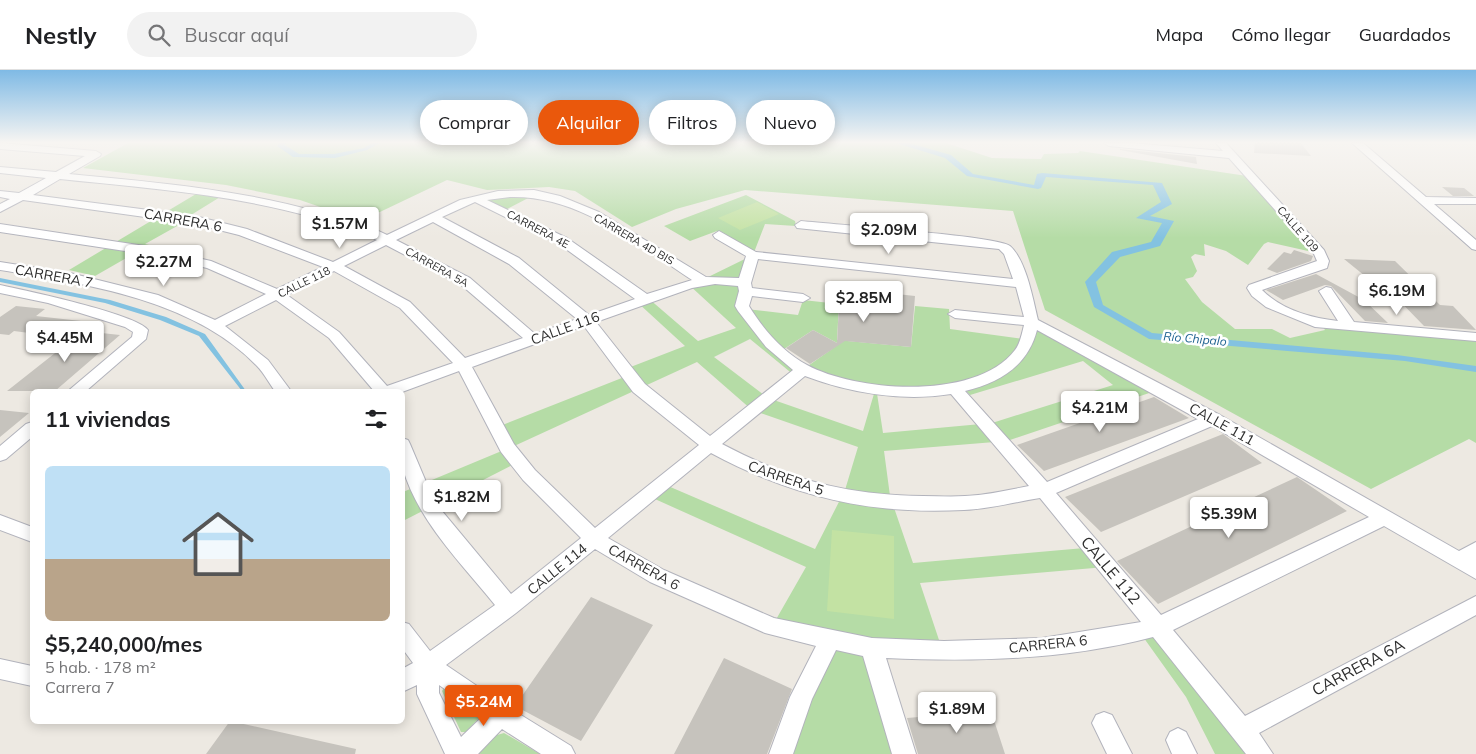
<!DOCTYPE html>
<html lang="es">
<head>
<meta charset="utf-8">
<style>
  body { margin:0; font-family:Mulish,sans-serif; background:#f2f2f2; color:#202124; height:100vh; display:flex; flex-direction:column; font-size:19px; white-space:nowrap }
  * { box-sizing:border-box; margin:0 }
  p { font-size:16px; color:#757577 }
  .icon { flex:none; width:28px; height:28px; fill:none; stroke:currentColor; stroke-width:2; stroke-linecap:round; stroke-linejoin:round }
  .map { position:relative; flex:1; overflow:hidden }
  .panel { position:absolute; left:30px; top:319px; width:375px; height:335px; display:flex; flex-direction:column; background:#fff; border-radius:8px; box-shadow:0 2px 12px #0003 }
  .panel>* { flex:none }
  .hud { position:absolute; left:420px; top:30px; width:475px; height:45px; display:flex; gap:10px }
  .price { position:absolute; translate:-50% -42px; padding:0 11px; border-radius:5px; background:#fff; color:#222; font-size:16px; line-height:32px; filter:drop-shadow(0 1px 2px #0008) }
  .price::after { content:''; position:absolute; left:50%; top:30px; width:15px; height:11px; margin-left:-8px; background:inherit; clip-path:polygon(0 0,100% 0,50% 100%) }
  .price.active { background:#ea580c; color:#fff }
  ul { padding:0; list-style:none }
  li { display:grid; align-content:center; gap:10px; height:265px; padding:0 15px }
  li+li { border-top:1px solid #e0e0e0 }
  li span { display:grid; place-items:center; height:155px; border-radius:8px; color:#555 }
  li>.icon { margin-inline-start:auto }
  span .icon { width:90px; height:90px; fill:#fffc; stroke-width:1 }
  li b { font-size:21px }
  h2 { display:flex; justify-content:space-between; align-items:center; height:60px; padding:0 15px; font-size:21px }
  .chip { padding:0 18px; border-radius:22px; background:#fff; box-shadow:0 2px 12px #0003; font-size:18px; line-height:45px }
  .chip.active { background:#ea580c; color:#fff }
  header { display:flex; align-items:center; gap:30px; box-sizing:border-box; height:70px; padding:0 25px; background:#fff; border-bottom:1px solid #e0e0e0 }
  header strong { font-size:24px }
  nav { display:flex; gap:28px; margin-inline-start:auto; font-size:18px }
  .search { width:350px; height:45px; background:#f2f2f2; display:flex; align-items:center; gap:12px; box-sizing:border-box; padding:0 18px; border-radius:28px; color:#757577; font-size:19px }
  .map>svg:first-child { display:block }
</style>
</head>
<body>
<header>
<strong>Nestly</strong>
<div class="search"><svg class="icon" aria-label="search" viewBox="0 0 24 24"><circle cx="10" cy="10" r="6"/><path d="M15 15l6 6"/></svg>Buscar aquí</div>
<nav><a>Mapa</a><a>Cómo llegar</a><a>Guardados</a></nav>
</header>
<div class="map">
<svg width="1476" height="684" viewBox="0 0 1476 684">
  <rect width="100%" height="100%" fill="#ede9e2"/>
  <path fill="#b5dca6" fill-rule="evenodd" d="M 128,73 L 946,73 L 992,88 L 1041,89 L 1044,84 L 1078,83 L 1080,81 L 1247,106 L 1317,183 L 1268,172 L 1264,174 L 1248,195 L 1226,181 L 1204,174 L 1205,186 L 1195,184 L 1191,187 L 1197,201 L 1193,207 L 1185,209 L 1202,232 L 1235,259 L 1272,259 L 1290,268 L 1325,260 L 1321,254 L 1476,268 L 1476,373 L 1469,369 L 1371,419 L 1045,240 L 1013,141 L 745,120 L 676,139 L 632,157 L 575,121 L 549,117 L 487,120 L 447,110 L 361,151 L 300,130 L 226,115 L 83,98 Z
    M 201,121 L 225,124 L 191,145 L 195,146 L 145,174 L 149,175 L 95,206 L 69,200 Z
    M 536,124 L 505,140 L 482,128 Z
    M 746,125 L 795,151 L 796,156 L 765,154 L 753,185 L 746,239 L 798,245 L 803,230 L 839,234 L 837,270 L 911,277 L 915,236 L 949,239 L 950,259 L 1024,269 L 1033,249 L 1164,318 L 1007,371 L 884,381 L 890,426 L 913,493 L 1096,477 L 1117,496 L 920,513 L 941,576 L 880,575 L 913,684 L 790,684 L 820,566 L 774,553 L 806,497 L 646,425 L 661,413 L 815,479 L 845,420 L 858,377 L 752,340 L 697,292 L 512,377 L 524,389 L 403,451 L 403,422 L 511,377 L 500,356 L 632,304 L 628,298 L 685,276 L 637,232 L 648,228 L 698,271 L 736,258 L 688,214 L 702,210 L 753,185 L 717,161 L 690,171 L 664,156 ZM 813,260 L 839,274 L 805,298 L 781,281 ZM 750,269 L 795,306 L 805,298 L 844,310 L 876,317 L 863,361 L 768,328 L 714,287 ZM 1083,291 L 1113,315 L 992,353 L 883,363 L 876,317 L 915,320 L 962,316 L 970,325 Z
    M 1160,553 L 1253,684 L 1215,684 L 1186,627 L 1136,557 Z
    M 444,618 L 447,618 L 480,647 L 466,662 L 461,662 L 442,621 Z
    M 504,663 L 540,684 L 477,684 L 497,665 Z"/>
  <path fill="#c3e2a3" d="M 757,132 L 779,144 L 740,160 L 718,148 Z
    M 832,460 L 894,466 L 894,549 L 827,541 Z"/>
  <path fill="#83c2e1" d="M 279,73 L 286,73 L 285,75 L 299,84 L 334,84 L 364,78 L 372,73 L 380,73 L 367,80 L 335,88 L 293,87 L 277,76 Z
    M 896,73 L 909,73 L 951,85 L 973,104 L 1034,115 L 1037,104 L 1042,103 L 1162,113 L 1172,134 L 1150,146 L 1174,151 L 1160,176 L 1120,187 L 1096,212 L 1103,235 L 1152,263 L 1397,285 L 1476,296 L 1476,302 L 1405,291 L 1149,269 L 1094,237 L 1085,212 L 1112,182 L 1151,172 L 1162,153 L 1136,148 L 1161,132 L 1153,115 L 1046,107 L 1041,118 L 1038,119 L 967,106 L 945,88 Z
    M 0,208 L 110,230 L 166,247 L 205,264 L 246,321 L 242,321 L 199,266 L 160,250 L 105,233 L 0,212 Z"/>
  <path fill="#c6c3bd" d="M 1255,72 L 1300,72 L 1311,86 L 1254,83 Z
    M 1120,79 L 1196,87 L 1197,94 L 1120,80 Z
    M 1442,117 L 1464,118 L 1474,126 L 1453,126 Z
    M 1294,180 L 1313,186 L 1311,191 L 1277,203 L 1267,199 L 1284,182 L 1291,184 Z
    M 1344,189 L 1395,191 L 1440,235 L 1453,236 L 1476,260 L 1424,256 L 1389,220 L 1381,219 Z
    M 1316,204 L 1364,230 L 1388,253 L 1365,251 L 1331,216 L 1325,215 L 1283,230 L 1266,220 Z
    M 842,218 L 915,226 L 911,277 L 845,271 L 810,294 L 786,278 L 813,260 L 837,273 L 839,234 Z
    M 16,236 L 45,239 L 36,246 L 81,251 L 60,267 L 14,261 L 9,265 L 0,264 L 0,247 Z
    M 83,261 L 120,265 L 55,321 L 7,321 Z
    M 1154,327 L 1189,348 L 1044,401 L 1017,375 Z
    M 0,340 L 29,343 L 0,367 Z
    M 1223,364 L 1262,393 L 1101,462 L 1065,427 Z
    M 1297,407 L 1347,441 L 1158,534 L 1117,491 Z
    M 591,527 L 653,555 L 581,671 L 515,636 Z
    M 724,588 L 792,619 L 767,684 L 674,684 Z
    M 991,641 L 1005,684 L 918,684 L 907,648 Z
    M 230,651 L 356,679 L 355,684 L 206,684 Z"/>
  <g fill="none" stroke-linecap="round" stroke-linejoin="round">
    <defs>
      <path id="minor" d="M 0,73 L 96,81 L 101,84 L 100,86 L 69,104 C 153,112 237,119 318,142 C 342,148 365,154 387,165 L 460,130 L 498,121 L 534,120 L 560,126 L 599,142 L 706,207 L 739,208 L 746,186 L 715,168 L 713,165 L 719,161 L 756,182 L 1013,209 L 1004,184 L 999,179 L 797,158 L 795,155 L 801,151 C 828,154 999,166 1010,176 C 1026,190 1033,229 1038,250 L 1220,345 L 1459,481 L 1476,472 L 1476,509 L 1384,456 L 1173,560 L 1245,646 L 1476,526 L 1476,545 L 1259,663 L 1273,684 L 1246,684 L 1153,567 C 1066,590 976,592 886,588 L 916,684 L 892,684 L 863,586 L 836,580 L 812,629 L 793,684 L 769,684 L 790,627 L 816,576 L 765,563 L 650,512 L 595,479 L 516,543 L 446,595 L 508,637 L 571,676 L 575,684 L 541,684 L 502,659 L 478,684 L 445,684 L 417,624 L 417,615 L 402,622 L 402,599 L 413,593 L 402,578 L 402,552 L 409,554 L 430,581 L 495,535 C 462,494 418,451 403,399 C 401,390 402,378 402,368 L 408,370 L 410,374 L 429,419 L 442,441 L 511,524 L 581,468 L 523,410 L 501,382 L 459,301 L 402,322 L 374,321 L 329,268 L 276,230 L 225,256 L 268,290 L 291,321 L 275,321 C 269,313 264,303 257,296 C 194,230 87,214 0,200 L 0,192 L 70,203 L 158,225 L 215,250 L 266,224 L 207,198 L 145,184 L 0,162 L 0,154 L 145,176 L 211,191 L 277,219 L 323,197 L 239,165 L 195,154 L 23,130 L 0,142 L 0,134 L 10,129 L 0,127 L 0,121 L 19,123 L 46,108 L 0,103 L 0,97 L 56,102 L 85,86 L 0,79 ZM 60,109 C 145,118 230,124 312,147 C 335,154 356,159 377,170 L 333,192 L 247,159 L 195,146 L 33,125 ZM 510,127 C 579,125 637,174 692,210 L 647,224 L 567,168 L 487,130 ZM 475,132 L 559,174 L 635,229 L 589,245 L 519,188 L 442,147 ZM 433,152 L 509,194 L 577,249 L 535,264 L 470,208 L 396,170 ZM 386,175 L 460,214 L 523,268 L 465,288 L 410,232 L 344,196 ZM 758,189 L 1016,217 L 1024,247 L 955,240 L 948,244 L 955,248 L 1024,255 C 1022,263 1020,274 1015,280 C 976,331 857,322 807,295 C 783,282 763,259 749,236 L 752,226 L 803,232 L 810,228 L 803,224 L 752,218 L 751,213 ZM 334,201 L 400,238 L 453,293 L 387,316 L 339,262 L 287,225 ZM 715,214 L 738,216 L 739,221 L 735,236 L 738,241 L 766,277 L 793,300 L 710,366 L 645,314 L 596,252 L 692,218 ZM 584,256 L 633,322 L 699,375 L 595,458 L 535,400 L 514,374 L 472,297 ZM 1037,260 L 1198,349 L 1047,412 L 965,321 C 999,313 1028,296 1037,260 ZM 805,306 C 850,323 903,332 951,324 L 1029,416 C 1008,420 987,425 965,426 C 951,427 937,426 923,426 C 846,425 790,410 722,374 ZM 1212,356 L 1369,447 L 1161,545 L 1056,423 ZM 711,383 C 793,427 871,445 964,440 C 989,439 1015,432 1040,428 L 1141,552 L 1042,568 L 944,571 L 872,568 L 774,548 L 664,500 L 608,468 ZM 439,615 L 483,646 L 461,667 L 439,623 Z
        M 1104,73 L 1131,73 L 1223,81 L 1216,73 L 1226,73 L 1324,180 L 1329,191 L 1327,198 L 1262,220 C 1282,240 1311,248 1338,251 L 1319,221 L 1326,217 L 1331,218 L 1354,252 L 1476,263 L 1476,271 L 1315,257 L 1266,237 L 1252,226 L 1247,218 L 1249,215 L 1317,191 L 1314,184 L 1229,88 L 1109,76 Z
        M 1352,73 L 1363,73 L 1426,127 L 1476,128 L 1476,134 L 1434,134 L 1476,170 L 1476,180 L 1472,179 Z
        M 0,215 C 24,220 137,244 148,260 L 146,269 L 86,321 L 68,321 L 132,267 L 133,262 L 125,257 L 48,233 L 0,223 Z
        M 32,352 L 32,367 L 6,389 L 0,391 L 0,376 L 26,354 Z
        M 0,445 L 32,457 L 32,472 L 0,460 Z
        M 0,589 L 32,596 L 32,616 L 0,609 Z
        M 1104,642 L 1112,645 L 1132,684 L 1107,684 L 1092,653 L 1096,645 Z
        M 1178,658 L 1186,662 L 1197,684 L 1172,684 L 1166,670 L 1170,662 Z"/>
    </defs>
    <use href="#minor" stroke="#b2b3bc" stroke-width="2"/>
    <use href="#minor" fill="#fff" fill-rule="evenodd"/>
  </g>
  <linearGradient id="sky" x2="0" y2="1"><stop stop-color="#7fbae5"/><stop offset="0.43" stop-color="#f7f5f2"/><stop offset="1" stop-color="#f7f5f2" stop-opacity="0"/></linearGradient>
  <rect width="1476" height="168" fill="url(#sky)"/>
  <g text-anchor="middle" stroke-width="5" stroke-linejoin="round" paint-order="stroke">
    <g font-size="11" fill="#2e2e2e" stroke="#fff">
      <text transform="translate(538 159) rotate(28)" y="4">CARRERA 4E</text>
      <text transform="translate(1298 159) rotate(49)" y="4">CALLE 109</text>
      <text transform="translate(634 169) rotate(30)" y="4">CARRERA 4D BIS</text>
      <text transform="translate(437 197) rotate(29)" y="4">CARRERA 5A</text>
      <text transform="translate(304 212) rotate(-26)" y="4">CALLE 118</text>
    </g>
    <g font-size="12" font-style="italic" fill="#1e6291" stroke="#fff">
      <text transform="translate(1195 269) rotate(5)" y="4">Río Chipalo</text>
    </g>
    <g font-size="14" fill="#2e2e2e" stroke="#fff">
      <text transform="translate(183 150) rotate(10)" y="5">CARRERA 6</text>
      <text transform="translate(54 206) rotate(10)" y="5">CARRERA 7</text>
      <text transform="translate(565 258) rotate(-20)" y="5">CALLE 116</text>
      <text transform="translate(1222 354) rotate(29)" y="5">CALLE 111</text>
      <text transform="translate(786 408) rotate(19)" y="5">CARRERA 5</text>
      <text transform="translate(644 497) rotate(29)" y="5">CARRERA 6</text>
      <text transform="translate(557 499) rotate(-39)" y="5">CALLE 114</text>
      <text transform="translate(1048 574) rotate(-6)" y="5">CARRERA 6</text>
    </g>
    <g font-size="16" fill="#2e2e2e" stroke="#fff">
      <text transform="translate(1111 500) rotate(50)" y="6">CALLE 112</text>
      <text transform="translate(1358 597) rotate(-28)" y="6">CARRERA 6A</text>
    </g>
  </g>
</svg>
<b class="price" style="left:340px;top:179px">$1.57M</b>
<b class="price" style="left:889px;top:185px">$2.09M</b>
<b class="price" style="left:164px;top:217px">$2.27M</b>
<b class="price" style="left:1397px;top:246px">$6.19M</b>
<b class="price" style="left:864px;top:253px">$2.85M</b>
<b class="price" style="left:65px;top:293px">$4.45M</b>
<b class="price" style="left:1100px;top:363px">$4.21M</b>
<b class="price" style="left:462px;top:452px">$1.82M</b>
<b class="price" style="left:1229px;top:469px">$5.39M</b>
<b class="price active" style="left:484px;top:657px">$5.24M</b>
<b class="price" style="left:957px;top:664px">$1.89M</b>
<div class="hud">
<a class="chip">Comprar</a>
<a class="chip active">Alquilar</a>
<a class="chip">Filtros</a>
<a class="chip">Nuevo</a>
</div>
<section class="panel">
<h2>11 viviendas<svg class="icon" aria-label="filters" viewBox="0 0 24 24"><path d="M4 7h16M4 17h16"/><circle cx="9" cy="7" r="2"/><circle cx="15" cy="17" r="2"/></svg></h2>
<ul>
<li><span style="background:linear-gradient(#bfe0f5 60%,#b9a48a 0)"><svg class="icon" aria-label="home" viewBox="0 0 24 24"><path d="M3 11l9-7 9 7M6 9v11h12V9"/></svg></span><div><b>$5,240,000/mes</b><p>5 hab. · 178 m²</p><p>Carrera 7</p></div></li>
</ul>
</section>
</div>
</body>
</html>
